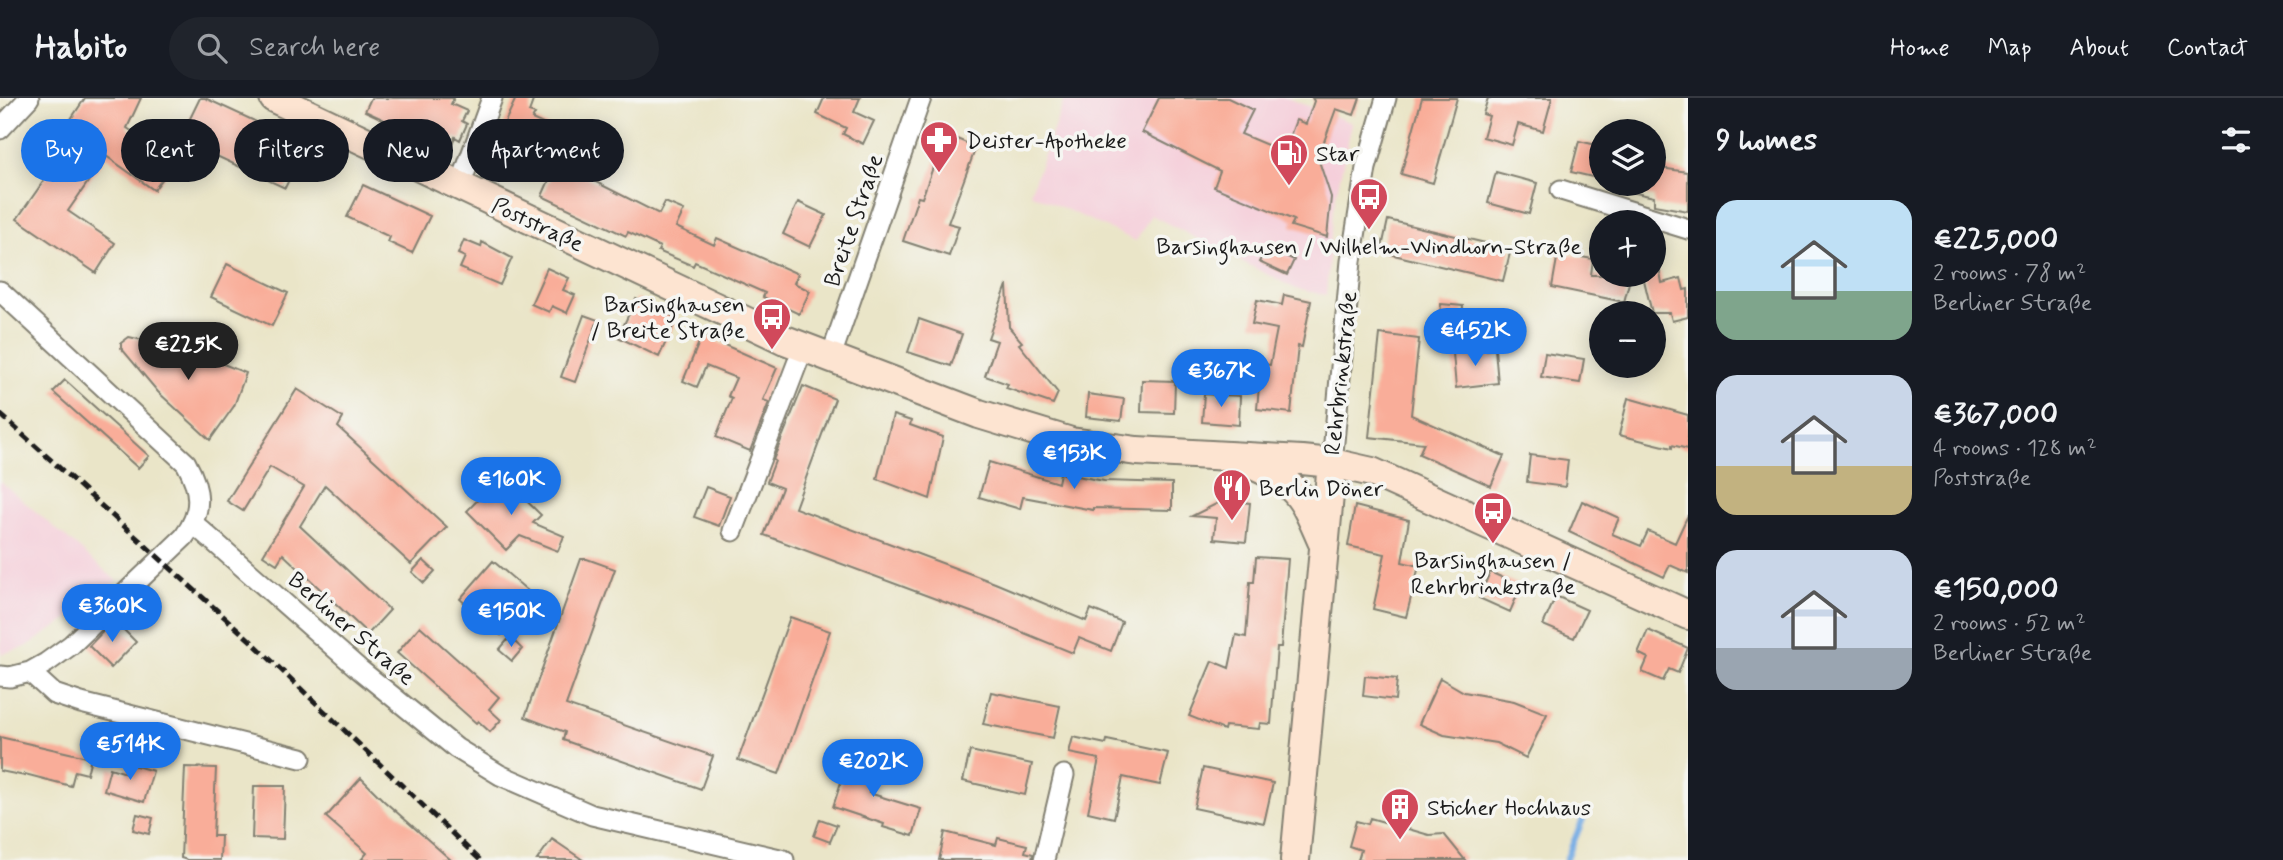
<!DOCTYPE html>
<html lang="en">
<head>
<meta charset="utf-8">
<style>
  body { margin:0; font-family:Mynerve,sans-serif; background:#20242c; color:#f1f3f6; height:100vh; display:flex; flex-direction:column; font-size:26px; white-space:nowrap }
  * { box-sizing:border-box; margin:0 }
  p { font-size:23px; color:#9ea1a6 }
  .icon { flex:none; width:38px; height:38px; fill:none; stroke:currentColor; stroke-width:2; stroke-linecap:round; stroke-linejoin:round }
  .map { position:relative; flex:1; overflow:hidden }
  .sheet { display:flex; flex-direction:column; background:#171b24; width:595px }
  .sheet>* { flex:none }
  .banner { position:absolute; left:21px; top:21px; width:665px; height:63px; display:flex; gap:14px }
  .tools { position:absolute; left:1589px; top:21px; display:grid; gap:14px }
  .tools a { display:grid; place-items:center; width:77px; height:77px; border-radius:50%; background:#171b24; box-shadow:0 4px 18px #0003; font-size:35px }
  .price { position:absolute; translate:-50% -60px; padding:0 16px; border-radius:24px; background:#1a73e8; color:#fff; font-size:23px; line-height:46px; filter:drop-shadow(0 2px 4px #0008) }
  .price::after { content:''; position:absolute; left:50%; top:42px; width:21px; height:16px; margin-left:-10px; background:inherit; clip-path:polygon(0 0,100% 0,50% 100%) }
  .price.active { background:#222; color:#fff }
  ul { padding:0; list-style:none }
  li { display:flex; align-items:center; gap:21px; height:175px; padding:0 28px }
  li span { display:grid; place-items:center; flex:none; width:196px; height:140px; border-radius:21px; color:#555 }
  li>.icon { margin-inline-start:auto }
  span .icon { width:84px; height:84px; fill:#fffc; stroke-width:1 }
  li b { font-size:30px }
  h2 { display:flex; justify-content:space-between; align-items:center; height:84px; padding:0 28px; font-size:30px }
  .pill { padding:0 24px; border-radius:32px; background:#171b24; box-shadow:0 4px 18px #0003; font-size:24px; line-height:63px }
  .pill.active { background:#1a73e8; color:#fff }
  header { display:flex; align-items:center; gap:42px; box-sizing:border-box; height:98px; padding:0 35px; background:#171b24; border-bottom:2px solid #363941 }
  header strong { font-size:33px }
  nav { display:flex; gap:38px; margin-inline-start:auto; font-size:24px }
  .search { width:490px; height:63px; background:#20242c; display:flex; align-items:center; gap:18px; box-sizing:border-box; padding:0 24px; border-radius:38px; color:#9ea1a6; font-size:26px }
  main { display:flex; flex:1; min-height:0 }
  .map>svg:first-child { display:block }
</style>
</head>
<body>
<header>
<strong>Habito</strong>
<div class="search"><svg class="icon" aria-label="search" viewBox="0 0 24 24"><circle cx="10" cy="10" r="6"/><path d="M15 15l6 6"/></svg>Search here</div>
<nav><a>Home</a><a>Map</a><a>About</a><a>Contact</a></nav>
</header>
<main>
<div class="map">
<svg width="1688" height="762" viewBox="0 0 1688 762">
  <rect width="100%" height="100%" fill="#f6f6f2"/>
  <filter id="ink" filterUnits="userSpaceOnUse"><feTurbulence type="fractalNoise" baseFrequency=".0143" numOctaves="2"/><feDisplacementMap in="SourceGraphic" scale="14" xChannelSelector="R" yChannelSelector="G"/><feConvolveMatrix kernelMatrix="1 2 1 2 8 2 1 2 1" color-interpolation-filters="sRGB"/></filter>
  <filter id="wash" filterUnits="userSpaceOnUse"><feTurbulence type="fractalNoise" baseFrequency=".00686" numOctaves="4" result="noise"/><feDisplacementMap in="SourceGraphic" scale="28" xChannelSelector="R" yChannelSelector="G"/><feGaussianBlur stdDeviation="1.57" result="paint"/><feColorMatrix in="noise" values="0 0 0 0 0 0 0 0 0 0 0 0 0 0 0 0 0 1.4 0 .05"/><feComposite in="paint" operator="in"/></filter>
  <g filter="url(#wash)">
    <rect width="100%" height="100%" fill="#eae5c8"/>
    <path fill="#f5cfda" d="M 1065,0 L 1287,0 L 1352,25 L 1333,112 L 1326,197 L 1296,191 L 1151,117 L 1136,143 L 1030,95 Z
      M 0,383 L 117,483 L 73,518 L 26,549 L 1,556 Z"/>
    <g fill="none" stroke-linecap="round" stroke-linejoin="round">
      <path stroke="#75ace4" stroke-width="6" d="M 1566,762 L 1586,714"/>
    </g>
    <g id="blocks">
      <path fill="#f9ad99" d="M 85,0 L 141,0 L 127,30 L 176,63 L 154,92 L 106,58 L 68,113 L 115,145 L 96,175 L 17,121 L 78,34 L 67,27 Z
        M 200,0 L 205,0 L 306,47 L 285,90 L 180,41 Z
        M 371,0 L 454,0 L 451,6 L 467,13 L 462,23 L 467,26 L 460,42 L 455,39 L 449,52 L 365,13 Z
        M 516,0 L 534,0 L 529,14 L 535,16 L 532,21 L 554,31 L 551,37 L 581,51 L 572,72 L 659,116 L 665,104 L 684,112 L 676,129 L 714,147 L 717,140 L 798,176 L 794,185 L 810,193 L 799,216 L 763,199 L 765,195 L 695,164 L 693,168 L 658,153 L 660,149 L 628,134 L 626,138 L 542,98 L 555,69 L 524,56 L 521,63 L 493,50 Z
        M 824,0 L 860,0 L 854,14 L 874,23 L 863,46 L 843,36 L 846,30 L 817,16 Z
        M 1159,0 L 1228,0 L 1253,12 L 1241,36 L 1284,54 L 1296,22 L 1306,26 L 1314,3 L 1312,0 L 1360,0 L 1354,17 L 1336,11 L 1318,60 L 1331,99 L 1327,139 L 1291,128 L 1294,122 L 1214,89 L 1220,73 L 1142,34 Z
        M 1422,0 L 1457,0 L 1433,85 L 1401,76 Z
        M 1488,0 L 1552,0 L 1543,33 L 1518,26 L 1512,47 L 1483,39 L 1489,18 L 1483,16 Z
        M 945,36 L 976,49 L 948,125 L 959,128 L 949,158 L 903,143 L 918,99 L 922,100 Z
        M 1579,43 L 1601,48 L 1601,81 L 1571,74 Z
        M 1654,69 L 1688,74 L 1688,113 L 1654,107 L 1654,99 L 1622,92 L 1623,86 L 1654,86 Z
        M 1496,74 L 1537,85 L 1529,116 L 1488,105 Z
        M 363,87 L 430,118 L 412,155 L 388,144 L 390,139 L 347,119 Z
        M 798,104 L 826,117 L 810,149 L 783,136 Z
        M 1388,122 L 1511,151 L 1503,183 L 1381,154 Z
        M 464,142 L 481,149 L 482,144 L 512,160 L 500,187 L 460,170 L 465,159 L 458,156 Z
        M 1267,149 L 1294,162 L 1287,177 L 1259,164 Z
        M 1558,155 L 1593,161 L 1591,177 L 1631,177 L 1624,204 L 1552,189 Z
        M 227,166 L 288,195 L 272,228 L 211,199 Z
        M 547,170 L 569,180 L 563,192 L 575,197 L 567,215 L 552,208 L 549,214 L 531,206 Z
        M 1660,174 L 1662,185 L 1681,180 L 1684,192 L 1688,191 L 1688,219 L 1672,223 L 1670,215 L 1652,215 L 1643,178 Z
        M 1007,187 L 1009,229 L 1022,244 L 1019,246 L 1058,295 L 1053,306 L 1006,290 L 1008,286 L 985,278 L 997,243 L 988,240 Z
        M 1284,197 L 1311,203 L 1302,249 L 1298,248 L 1291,315 L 1257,311 L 1261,266 L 1270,267 L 1277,231 L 1252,226 L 1257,202 L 1282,207 Z
        M 636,201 L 677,220 L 659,259 L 618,239 Z
        M 1441,206 L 1463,208 L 1461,239 L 1438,237 Z
        M 584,217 L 598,222 L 575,284 L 561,279 Z
        M 919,221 L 962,236 L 951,268 L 908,254 Z
        M 1380,236 L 1419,241 L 1411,317 L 1504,358 L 1491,388 L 1419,356 L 1424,345 L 1369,339 Z
        M 702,237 L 777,270 L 763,302 L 769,304 L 750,353 L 716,339 L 732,300 L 728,298 L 736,280 L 706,268 L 697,289 L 683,283 Z
        M 129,239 L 188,252 L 246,275 L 234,308 L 210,342 L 158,294 L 121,250 L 121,245 Z
        M 1495,251 L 1498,285 L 1456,290 L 1453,255 Z
        M 1545,255 L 1584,261 L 1580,285 L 1541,279 Z
        M 65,282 L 149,358 L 138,370 L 53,294 Z
        M 1142,282 L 1175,283 L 1174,315 L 1141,314 Z
        M 803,288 L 835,301 L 795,410 L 995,485 L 1086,523 L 1091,511 L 1122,524 L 1111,553 L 1079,540 L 1073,555 L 995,523 L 764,437 L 782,390 L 767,384 L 775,363 L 773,362 Z
        M 297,291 L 343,320 L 338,329 L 447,429 L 411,466 L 325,387 L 300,428 L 390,512 L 368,536 L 283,456 L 277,466 L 263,457 L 304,389 L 270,369 L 243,413 L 227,403 Z
        M 1088,296 L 1124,301 L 1121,323 L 1086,319 Z
        M 1204,296 L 1240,298 L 1239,327 L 1202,324 Z
        M 1628,300 L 1688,317 L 1688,351 L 1672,347 L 1672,350 L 1619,337 Z
        M 893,317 L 911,323 L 910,327 L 943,339 L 930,401 L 877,381 Z
        M 1530,357 L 1568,362 L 1565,389 L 1527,384 Z
        M 989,364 L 1058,385 L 1060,375 L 1104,383 L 1172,385 L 1172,412 L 1093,410 L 1093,412 L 1023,399 L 1020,411 L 979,399 Z
        M 501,378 L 541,417 L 533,425 L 564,438 L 558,453 L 520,438 L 506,452 L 467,413 Z
        M 706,389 L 730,398 L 719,428 L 694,419 Z
        M 1224,402 L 1250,405 L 1246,444 L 1214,441 L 1216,420 L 1192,418 Z
        M 1582,403 L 1619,420 L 1612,436 L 1641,448 L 1648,433 L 1675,445 L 1688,417 L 1688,475 L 1670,467 L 1664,479 L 1569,434 Z
        M 1355,408 L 1409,422 L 1402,464 L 1419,468 L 1406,519 L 1373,511 L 1385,456 L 1348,448 Z
        M 1256,459 L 1288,461 L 1281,549 L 1277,549 L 1271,626 L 1260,625 L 1259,631 L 1225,628 L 1224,632 L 1189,618 L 1212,563 L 1229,570 L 1236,537 L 1246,539 L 1250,484 L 1254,484 Z
        M 581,461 L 587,461 L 615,471 L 566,607 L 713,658 L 701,691 L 563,642 L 565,634 L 525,619 Z
        M 423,462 L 435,473 L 424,485 L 412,474 Z
        M 493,463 L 535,499 L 501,537 L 460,501 Z
        M 1490,474 L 1521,488 L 1510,514 L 1479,500 Z
        M 1556,498 L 1587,512 L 1574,540 L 1543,527 Z
        M 790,519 L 830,533 L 779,676 L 738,662 Z
        M 114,522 L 136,544 L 111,570 L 89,548 Z
        M 420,528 L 499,599 L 489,611 L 501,622 L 490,634 L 478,623 L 476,625 L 397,555 Z
        M 1648,532 L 1688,550 L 1678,575 L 1669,571 L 1663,583 L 1642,574 L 1648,560 L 1638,555 Z
        M 510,539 L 522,551 L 512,563 L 499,552 Z
        M 1365,578 L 1397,581 L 1395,602 L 1363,598 Z
        M 1440,580 L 1464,594 L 1514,603 L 1547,616 L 1526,660 L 1496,645 L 1444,637 L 1419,626 Z
        M 991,594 L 1060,608 L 1053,640 L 983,626 Z
        M 0,639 L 91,660 L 87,676 L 75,673 L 71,688 L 25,676 L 25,678 L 0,673 Z
        M 1073,639 L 1106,646 L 1107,642 L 1168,655 L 1160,687 L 1123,679 L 1114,720 L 1088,714 L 1099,661 L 1069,655 Z
        M 970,653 L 1032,666 L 1025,697 L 963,683 Z
        M 850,656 L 878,668 L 869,695 L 921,711 L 913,738 L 883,729 L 884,726 L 833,709 Z
        M 129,666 L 153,673 L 144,704 L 104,692 L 110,670 L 126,675 Z
        M 185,669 L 216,670 L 213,738 L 221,738 L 220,762 L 187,762 L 181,760 Z
        M 1203,670 L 1273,685 L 1264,725 L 1194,710 Z
        M 361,680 L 384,703 L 451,762 L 361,762 L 367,755 L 326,719 Z
        M 254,688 L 285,688 L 283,741 L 252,740 Z
        M 137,716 L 153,720 L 149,736 L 133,732 Z
        M 1370,720 L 1429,737 L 1444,736 L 1465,762 L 1358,762 L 1361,752 L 1349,748 L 1356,723 L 1368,726 Z
        M 820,721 L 837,727 L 830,744 L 814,738 Z
        M 945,734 L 996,747 L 998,740 L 1027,747 L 1025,754 L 1033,756 L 1032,762 L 939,762 Z
        M 552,741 L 583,762 L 537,762 Z"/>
    </g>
  </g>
  <g filter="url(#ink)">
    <use href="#blocks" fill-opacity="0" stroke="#838072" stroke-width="2"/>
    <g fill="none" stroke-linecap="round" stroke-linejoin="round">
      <defs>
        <path id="street" d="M 0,31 L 29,0
          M 460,88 L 492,0
          M 1561,92 L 1688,131
          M 0,193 L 186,365 C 201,392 203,413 184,439 L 71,547 L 46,565 L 30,574 L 10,579 L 0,578
          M 830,261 L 921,0
          M 1332,365 L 1351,163 L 1366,70 L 1386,0
          M 194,426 L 359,571 L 456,650 L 500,677 L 592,717 L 784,762
          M 733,433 L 803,250
          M 30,574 L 54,596 L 81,605 L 301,660
          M 1044,762 L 1064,677"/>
        <path id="secondary" d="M 274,0 L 785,242 L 979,316 L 1071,344 L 1137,353 L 1302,362 L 1332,365 L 1372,374 L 1688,517
          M 1248,365 C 1297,386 1301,394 1322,443
          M 1295,762 L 1332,365"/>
      </defs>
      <use href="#street" stroke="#838072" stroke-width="23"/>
      <use href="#secondary" stroke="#838072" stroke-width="32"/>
      <use href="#street" stroke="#fff" stroke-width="19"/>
      <use href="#secondary" stroke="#fde4d1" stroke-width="28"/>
      <path stroke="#1c1c1c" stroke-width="5" stroke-dasharray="10 5" stroke-linecap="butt" d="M 0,316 L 252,544 L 480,762"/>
    </g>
  </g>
  <defs>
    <symbol id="pharmacy-pin" viewBox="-11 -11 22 30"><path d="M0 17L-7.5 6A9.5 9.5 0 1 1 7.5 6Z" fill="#d1495b" stroke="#f6f6f2"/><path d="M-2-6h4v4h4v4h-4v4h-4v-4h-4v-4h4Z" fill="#fff"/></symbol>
    <symbol id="fuel-pin" viewBox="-11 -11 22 30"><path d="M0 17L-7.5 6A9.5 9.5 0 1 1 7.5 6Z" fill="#d1495b" stroke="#f6f6f2"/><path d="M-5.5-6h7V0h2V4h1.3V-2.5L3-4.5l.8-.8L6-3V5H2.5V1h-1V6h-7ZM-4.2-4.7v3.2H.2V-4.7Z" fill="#fff"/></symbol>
    <symbol id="bus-pin" viewBox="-11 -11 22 30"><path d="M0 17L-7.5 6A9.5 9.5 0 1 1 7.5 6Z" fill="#d1495b" stroke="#f6f6f2"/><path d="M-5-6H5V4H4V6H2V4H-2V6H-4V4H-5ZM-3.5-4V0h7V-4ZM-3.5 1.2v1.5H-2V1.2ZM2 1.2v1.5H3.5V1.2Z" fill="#fff"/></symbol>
    <symbol id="restaurant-pin" viewBox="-11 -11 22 30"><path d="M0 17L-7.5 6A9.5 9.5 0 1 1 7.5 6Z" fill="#d1495b" stroke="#f6f6f2"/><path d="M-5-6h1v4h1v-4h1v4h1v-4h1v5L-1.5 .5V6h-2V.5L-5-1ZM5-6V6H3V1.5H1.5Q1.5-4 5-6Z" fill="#fff"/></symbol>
    <symbol id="building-pin" viewBox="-11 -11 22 30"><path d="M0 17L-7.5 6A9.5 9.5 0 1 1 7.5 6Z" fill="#d1495b" stroke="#f6f6f2"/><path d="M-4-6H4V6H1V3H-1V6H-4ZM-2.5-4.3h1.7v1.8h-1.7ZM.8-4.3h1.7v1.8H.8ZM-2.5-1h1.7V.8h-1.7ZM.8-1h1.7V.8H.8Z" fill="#fff"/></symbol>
  </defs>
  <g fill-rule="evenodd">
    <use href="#pharmacy-pin" x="917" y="20" width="44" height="60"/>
    <use href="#fuel-pin" x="1267" y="33" width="44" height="60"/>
    <use href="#bus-pin" x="1347" y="77" width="44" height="60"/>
    <use href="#bus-pin" x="750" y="197" width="44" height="60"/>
    <use href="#restaurant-pin" x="1210" y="368" width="44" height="60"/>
    <use href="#bus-pin" x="1471" y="391" width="44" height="60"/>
    <use href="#building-pin" x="1378" y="687" width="44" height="60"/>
  </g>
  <g text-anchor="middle" stroke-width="7" stroke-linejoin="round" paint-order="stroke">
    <g font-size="23" fill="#1c1c1c" stroke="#f6f6f2" text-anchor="start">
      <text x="966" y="50">Deister-Apotheke</text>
      <text x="1316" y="63">Star</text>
      <text x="1369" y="156" text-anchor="middle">Barsinghausen / Wilhelm-Windhorn-Straße</text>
      <text x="745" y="214" text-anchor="end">Barsinghausen<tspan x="745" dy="26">/ Breite Straße</tspan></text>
      <text x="1259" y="398">Berlin Döner</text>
      <text x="1493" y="470" text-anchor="middle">Barsinghausen /<tspan x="1493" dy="26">Rehrbrinkstraße</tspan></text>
      <text x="1427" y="717">Sticher Hochhaus</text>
    </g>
    <g font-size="23" fill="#1c1c1c" stroke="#f6f6f2">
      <text transform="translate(853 122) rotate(-71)" y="8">Breite Straße</text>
      <text transform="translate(538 126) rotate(25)" y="8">Poststraße</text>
      <text transform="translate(1340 275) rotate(-84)" y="8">Rehrbrinkstraße</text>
      <text transform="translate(352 530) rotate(41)" y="8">Berliner Straße</text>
    </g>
  </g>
</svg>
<div class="tools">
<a><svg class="icon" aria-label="layers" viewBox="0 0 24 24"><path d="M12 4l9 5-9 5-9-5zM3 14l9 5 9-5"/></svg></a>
<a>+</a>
<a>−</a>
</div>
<b class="price" style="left:1475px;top:270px">€452K</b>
<b class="price active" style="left:188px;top:284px">€225K</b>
<b class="price" style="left:1221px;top:311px">€367K</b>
<b class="price" style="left:1074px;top:393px">€153K</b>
<b class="price" style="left:511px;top:419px">€160K</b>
<b class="price" style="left:112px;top:546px">€360K</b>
<b class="price" style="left:511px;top:551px">€150K</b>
<b class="price" style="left:130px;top:684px">€514K</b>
<b class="price" style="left:873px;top:701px">€202K</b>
<div class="banner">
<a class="pill active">Buy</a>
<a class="pill">Rent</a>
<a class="pill">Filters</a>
<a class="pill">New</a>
<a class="pill">Apartment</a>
</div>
</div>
<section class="sheet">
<h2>9 homes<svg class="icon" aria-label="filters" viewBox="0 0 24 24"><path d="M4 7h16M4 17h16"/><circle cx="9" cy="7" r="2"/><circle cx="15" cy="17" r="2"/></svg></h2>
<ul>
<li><span style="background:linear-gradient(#bfe0f5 65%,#7fa58c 0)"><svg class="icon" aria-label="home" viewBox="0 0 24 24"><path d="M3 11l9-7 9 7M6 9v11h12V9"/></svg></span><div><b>€225,000</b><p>2 rooms · 78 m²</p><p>Berliner Straße</p></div></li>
<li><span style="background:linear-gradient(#c9d6e8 65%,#c2b280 0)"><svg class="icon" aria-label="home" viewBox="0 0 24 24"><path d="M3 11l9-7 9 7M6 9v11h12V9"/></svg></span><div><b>€367,000</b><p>4 rooms · 128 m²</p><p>Poststraße</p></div></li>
<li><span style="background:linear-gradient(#c9d6e8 70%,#9aa5b1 0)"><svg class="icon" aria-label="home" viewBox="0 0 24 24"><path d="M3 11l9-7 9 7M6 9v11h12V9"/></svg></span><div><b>€150,000</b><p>2 rooms · 52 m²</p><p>Berliner Straße</p></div></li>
</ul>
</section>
</main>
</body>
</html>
